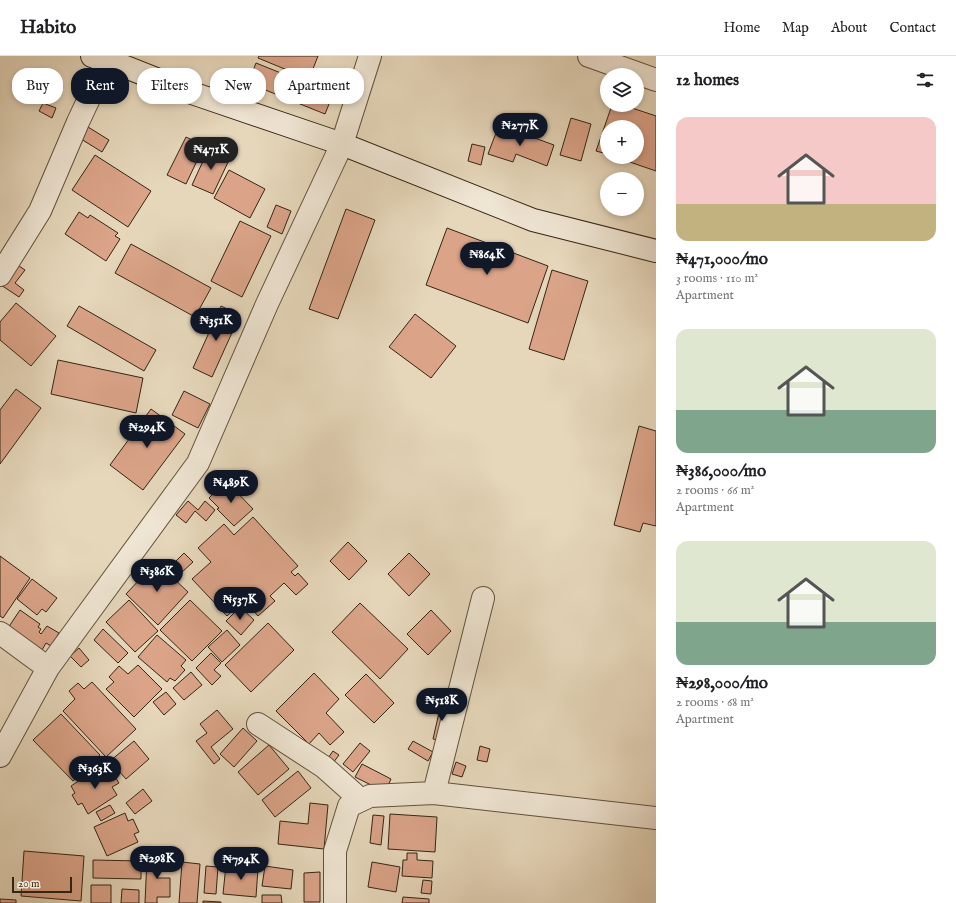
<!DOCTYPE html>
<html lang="en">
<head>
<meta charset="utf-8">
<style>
  body { margin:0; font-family:"IM FELL English",serif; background:#f2f2f2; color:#202124; height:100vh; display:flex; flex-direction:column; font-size:15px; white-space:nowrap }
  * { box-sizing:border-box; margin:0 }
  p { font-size:13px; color:#757577 }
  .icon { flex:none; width:22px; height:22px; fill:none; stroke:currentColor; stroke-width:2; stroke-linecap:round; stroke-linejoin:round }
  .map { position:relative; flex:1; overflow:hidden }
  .side { display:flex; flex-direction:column; background:#fff; width:300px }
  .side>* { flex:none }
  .banner { position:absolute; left:12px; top:12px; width:380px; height:36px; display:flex; gap:8px }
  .buttons { position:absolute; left:600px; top:12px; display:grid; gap:8px }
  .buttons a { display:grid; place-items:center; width:44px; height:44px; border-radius:50%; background:#fff; box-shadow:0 2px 6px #0003; font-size:20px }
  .scale { position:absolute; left:12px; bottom:10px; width:60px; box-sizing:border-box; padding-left:4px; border:2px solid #352512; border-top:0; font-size:11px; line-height:14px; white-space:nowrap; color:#352512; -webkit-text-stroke:3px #efe5d3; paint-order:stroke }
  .price { position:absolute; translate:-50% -34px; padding:0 9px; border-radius:14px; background:#111827; color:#fff; font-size:13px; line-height:26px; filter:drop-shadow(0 1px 2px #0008) }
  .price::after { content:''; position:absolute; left:50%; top:24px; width:12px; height:9px; margin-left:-6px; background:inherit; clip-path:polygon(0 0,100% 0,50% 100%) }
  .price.on { background:#222; color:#fff }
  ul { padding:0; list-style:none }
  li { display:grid; align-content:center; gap:8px; height:212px; padding:0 20px }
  li span { display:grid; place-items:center; height:124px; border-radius:12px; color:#555 }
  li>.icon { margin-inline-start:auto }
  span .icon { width:72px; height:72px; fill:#fffc; stroke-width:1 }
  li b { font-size:17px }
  h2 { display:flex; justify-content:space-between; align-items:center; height:48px; padding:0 20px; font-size:17px }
  .chip { padding:0 14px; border-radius:16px; background:#fff; box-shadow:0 2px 6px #0003; font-size:14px; line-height:36px }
  .chip.on { background:#111827; color:#fff }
  header { display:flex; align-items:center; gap:24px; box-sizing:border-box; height:56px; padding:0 20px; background:#fff; border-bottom:1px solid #e0e0e0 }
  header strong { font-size:19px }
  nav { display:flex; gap:22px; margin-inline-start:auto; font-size:14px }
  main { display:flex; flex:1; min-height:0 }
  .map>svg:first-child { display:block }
</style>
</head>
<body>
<header>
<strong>Habito</strong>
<nav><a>Home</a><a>Map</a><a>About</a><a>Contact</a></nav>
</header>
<main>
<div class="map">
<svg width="656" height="847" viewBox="0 0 656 847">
  <rect width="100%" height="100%" fill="#e6d7bb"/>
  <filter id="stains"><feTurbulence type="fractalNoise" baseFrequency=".005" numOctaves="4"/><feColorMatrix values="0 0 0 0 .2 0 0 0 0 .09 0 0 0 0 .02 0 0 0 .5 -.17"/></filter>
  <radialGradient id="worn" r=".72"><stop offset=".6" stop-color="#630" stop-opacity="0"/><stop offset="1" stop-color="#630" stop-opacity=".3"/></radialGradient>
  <path fill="#dba489" stroke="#352512" d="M 259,0 L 318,0 L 309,23 L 258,2 Z
    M 256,7 L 333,38 L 325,58 L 248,27 Z
    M 321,21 L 337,28 L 334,36 L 317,30 Z
    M 43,47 L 56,52 L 52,62 L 39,55 Z
    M 612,49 L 623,49 L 656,60 L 656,115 L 615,101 L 637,101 L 637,71 L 607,71 L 607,98 L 596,95 Z
    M 571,62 L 591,68 L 581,105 L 560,99 Z
    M 499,69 L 554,89 L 547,110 L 516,98 L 513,106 L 488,98 Z
    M 88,71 L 109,84 L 102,96 L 81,83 Z
    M 186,81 L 204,90 L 186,128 L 167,119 Z
    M 472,88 L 485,91 L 481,109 L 468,105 Z
    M 209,92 L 230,102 L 213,138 L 192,129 Z
    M 95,99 L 151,135 L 128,171 L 72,134 Z
    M 229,114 L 265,133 L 250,162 L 214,142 Z
    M 276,149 L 291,155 L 282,178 L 267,171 Z
    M 346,153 L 375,164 L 338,263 L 309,253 Z
    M 79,156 L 88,162 L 90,159 L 118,177 L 115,180 L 120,183 L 106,205 L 65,178 Z
    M 240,165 L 271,180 L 242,241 L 211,225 Z
    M 447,172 L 548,210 L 528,267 L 426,229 Z
    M 131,188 L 211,232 L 195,261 L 115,217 Z
    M 16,208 L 25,214 L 15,227 L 24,234 L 19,241 L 1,229 Z
    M 552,214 L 588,225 L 564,304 L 529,293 Z
    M 16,247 L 56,280 L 31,310 L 0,284 L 0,266 Z
    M 79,250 L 156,294 L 144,315 L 67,270 Z
    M 221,250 L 240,259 L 212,321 L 193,312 Z
    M 415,258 L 456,290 L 431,322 L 389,291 Z
    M 58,304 L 143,322 L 136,357 L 51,338 Z
    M 16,333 L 41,352 L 0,408 L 0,354 Z
    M 184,335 L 210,348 L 198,372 L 172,359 Z
    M 151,353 L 185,378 L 143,434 L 110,409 Z
    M 639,370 L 656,375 L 656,470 L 643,467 L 640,476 L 614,469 Z
    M 226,425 L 253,453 L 234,470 L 217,453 L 219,452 L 209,442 Z
    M 188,445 L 198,454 L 205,445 L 215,454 L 206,465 L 195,455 L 186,467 L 176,459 Z
    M 253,461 L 298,510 L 291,516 L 295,520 L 298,517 L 308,528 L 296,539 L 284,527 L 270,540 L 275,545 L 258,560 L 244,544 L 227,560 L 192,523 L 211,506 L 198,492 L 224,468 L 234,479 Z
    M 348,486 L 367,505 L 349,524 L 330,505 Z
    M 184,497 L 193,506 L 181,517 L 173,508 Z
    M 409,497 L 430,518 L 409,540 L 388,518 Z
    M 0,500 L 30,522 L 3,562 L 0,560 Z
    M 156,506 L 188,536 L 158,569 L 126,538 Z
    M 32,523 L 57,542 L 46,556 L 42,553 L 37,559 L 17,543 Z
    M 129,544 L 158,575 L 135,596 L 106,566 Z
    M 190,544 L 222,575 L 192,605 L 160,574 Z
    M 360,547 L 408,593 L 380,623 L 332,576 Z
    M 240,551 L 254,564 L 241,579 L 226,565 Z
    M 20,554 L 40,568 L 38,571 L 41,573 L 39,576 L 41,578 L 47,570 L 59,577 L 51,590 L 46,587 L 42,594 L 8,572 Z
    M 431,554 L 451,575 L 428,599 L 407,578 Z
    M 268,567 L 294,594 L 251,636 L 225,609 Z
    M 103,573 L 128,597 L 118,607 L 94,584 Z
    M 227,574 L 240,589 L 222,606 L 208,591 Z
    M 157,579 L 186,604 L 181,610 L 185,614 L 175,625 L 170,622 L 167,626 L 138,601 Z
    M 79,592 L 89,604 L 81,611 L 70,600 Z
    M 211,597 L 221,607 L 214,614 L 221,620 L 212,629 L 196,612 Z
    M 138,609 L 162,633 L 134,661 L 106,633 L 114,626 L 109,621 L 119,610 L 128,618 Z
    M 191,616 L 202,629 L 184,644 L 173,632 Z
    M 314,617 L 339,643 L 326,657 L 344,676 L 330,689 L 319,677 L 309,688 L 276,655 Z
    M 366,618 L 394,647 L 374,667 L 345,639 Z
    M 92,626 L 136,673 L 106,701 L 63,655 L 75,643 L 69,635 L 78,627 L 84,633 Z
    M 166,636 L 176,648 L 164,659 L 153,646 Z
    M 441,648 L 451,650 L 443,685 L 433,683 Z
    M 217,654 L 233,673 L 211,691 L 220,703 L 214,708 L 196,685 L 207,677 L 200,668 Z
    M 61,658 L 100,699 L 73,725 L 33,684 Z
    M 243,672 L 257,685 L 234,711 L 220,698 Z
    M 134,685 L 149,703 L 126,723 L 110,705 Z
    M 413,685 L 433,696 L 428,705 L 408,693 Z
    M 360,687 L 370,695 L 353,716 L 343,708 Z
    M 269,689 L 289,713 L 258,739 L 238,716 Z
    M 480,690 L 490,693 L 487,706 L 477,704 Z
    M 333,695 L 339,699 L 333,707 L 328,702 Z
    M 456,706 L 466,710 L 462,721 L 452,718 Z
    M 362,708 L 391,723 L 385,736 L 355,721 Z
    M 100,711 L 105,720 L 112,716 L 119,727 L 112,731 L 117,739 L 88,758 L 82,747 L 78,749 L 72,739 L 75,737 L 71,730 Z
    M 298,715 L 311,732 L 275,761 L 262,744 Z
    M 143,733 L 152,745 L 135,758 L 126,747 Z
    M 310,747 L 328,749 L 324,793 L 278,788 L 280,765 L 308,768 Z
    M 110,749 L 115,757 L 101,765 L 96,756 Z
    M 125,757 L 128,765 L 133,763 L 139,776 L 134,778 L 138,786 L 107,800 L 94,771 Z
    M 390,758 L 437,761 L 435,796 L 388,793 Z
    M 373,759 L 384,760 L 381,789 L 370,787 Z
    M 24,795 L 84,800 L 81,845 L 21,840 Z
    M 407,797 L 417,797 L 417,804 L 433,805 L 432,822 L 402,820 L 403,804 L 407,804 Z
    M 147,802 L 170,803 L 170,814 L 157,814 L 157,822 L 170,822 L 170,841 L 157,841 L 157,847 L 145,847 Z
    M 93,804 L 141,805 L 141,823 L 93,822 Z
    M 182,806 L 200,808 L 197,847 L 179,847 Z
    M 372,806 L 400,811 L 396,836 L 368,831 Z
    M 226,809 L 258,812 L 256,841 L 223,838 Z
    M 206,810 L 218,811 L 216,838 L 204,837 Z
    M 265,810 L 293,814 L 291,833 L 262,830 Z
    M 320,816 L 320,846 L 304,846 L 304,817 Z
    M 423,824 L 432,825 L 431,838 L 421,837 Z
    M 91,829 L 111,829 L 111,847 L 91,847 Z
    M 122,833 L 139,834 L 139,847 L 121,847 Z
    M 262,839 L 281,839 L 282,847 L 262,847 Z
    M 403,841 L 429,843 L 429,847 L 402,847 Z
    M 0,843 L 16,844 L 16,847 L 0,847 Z
    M 203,845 L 221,846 L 221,847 L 203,847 Z"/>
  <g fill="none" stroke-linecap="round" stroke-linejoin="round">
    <defs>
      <path id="street" d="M 589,0 L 656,24
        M 0,219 L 40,155 L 78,66 L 109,0
        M 0,577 L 48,612
        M 258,668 L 324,711 L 361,744
        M 0,700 L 48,612 L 198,407 L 267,248 L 342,88 L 370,0
        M 434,737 L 483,542
        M 335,847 L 335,795 L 349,750 L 370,740 L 434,737 L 656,762"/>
      <path id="secondary" d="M 92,0 L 108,4 L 189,36 L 342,88 L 533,164 L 656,195"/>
    </defs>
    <use href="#street" stroke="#61523c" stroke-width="24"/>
    <use href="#secondary" stroke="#352512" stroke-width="24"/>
    <use href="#street" stroke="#efe5d3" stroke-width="22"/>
    <use href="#secondary" stroke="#efe5d3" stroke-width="22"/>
  </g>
  <rect width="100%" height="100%" filter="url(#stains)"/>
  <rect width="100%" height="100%" fill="url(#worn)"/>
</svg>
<div class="buttons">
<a><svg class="icon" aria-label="layers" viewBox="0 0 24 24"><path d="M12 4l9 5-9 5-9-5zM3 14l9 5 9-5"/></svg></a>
<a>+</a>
<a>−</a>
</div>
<div class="scale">20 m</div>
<b class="price" style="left:520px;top:91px">₦277K</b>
<b class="price on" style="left:211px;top:115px">₦471K</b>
<b class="price" style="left:487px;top:220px">₦864K</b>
<b class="price" style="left:216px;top:286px">₦351K</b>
<b class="price" style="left:147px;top:393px">₦294K</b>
<b class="price" style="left:231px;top:448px">₦489K</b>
<b class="price" style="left:157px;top:537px">₦386K</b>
<b class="price" style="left:240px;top:565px">₦537K</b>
<b class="price" style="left:442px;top:666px">₦518K</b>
<b class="price" style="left:95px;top:734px">₦363K</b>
<b class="price" style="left:157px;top:824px">₦298K</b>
<b class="price" style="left:241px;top:825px">₦794K</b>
<div class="banner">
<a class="chip">Buy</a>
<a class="chip on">Rent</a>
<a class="chip">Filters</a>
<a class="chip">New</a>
<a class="chip">Apartment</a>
</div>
</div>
<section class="side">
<h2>12 homes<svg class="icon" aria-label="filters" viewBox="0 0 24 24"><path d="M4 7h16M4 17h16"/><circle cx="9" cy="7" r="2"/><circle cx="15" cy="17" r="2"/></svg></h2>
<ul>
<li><span style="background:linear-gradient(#f6c9c9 70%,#c2b280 0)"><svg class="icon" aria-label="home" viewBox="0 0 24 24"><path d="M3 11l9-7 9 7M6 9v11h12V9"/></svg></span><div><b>₦471,000/mo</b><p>3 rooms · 110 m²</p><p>Apartment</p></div></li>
<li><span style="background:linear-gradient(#dfe7d0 65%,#7fa58c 0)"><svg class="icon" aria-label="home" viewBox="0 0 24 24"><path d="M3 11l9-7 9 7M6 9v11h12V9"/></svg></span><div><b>₦386,000/mo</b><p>2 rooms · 66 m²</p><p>Apartment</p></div></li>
<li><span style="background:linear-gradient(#dfe7d0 65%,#7fa58c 0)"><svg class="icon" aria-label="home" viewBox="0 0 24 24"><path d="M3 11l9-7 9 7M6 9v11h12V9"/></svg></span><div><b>₦298,000/mo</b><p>2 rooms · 68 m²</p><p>Apartment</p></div></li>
</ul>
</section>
</main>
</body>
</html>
